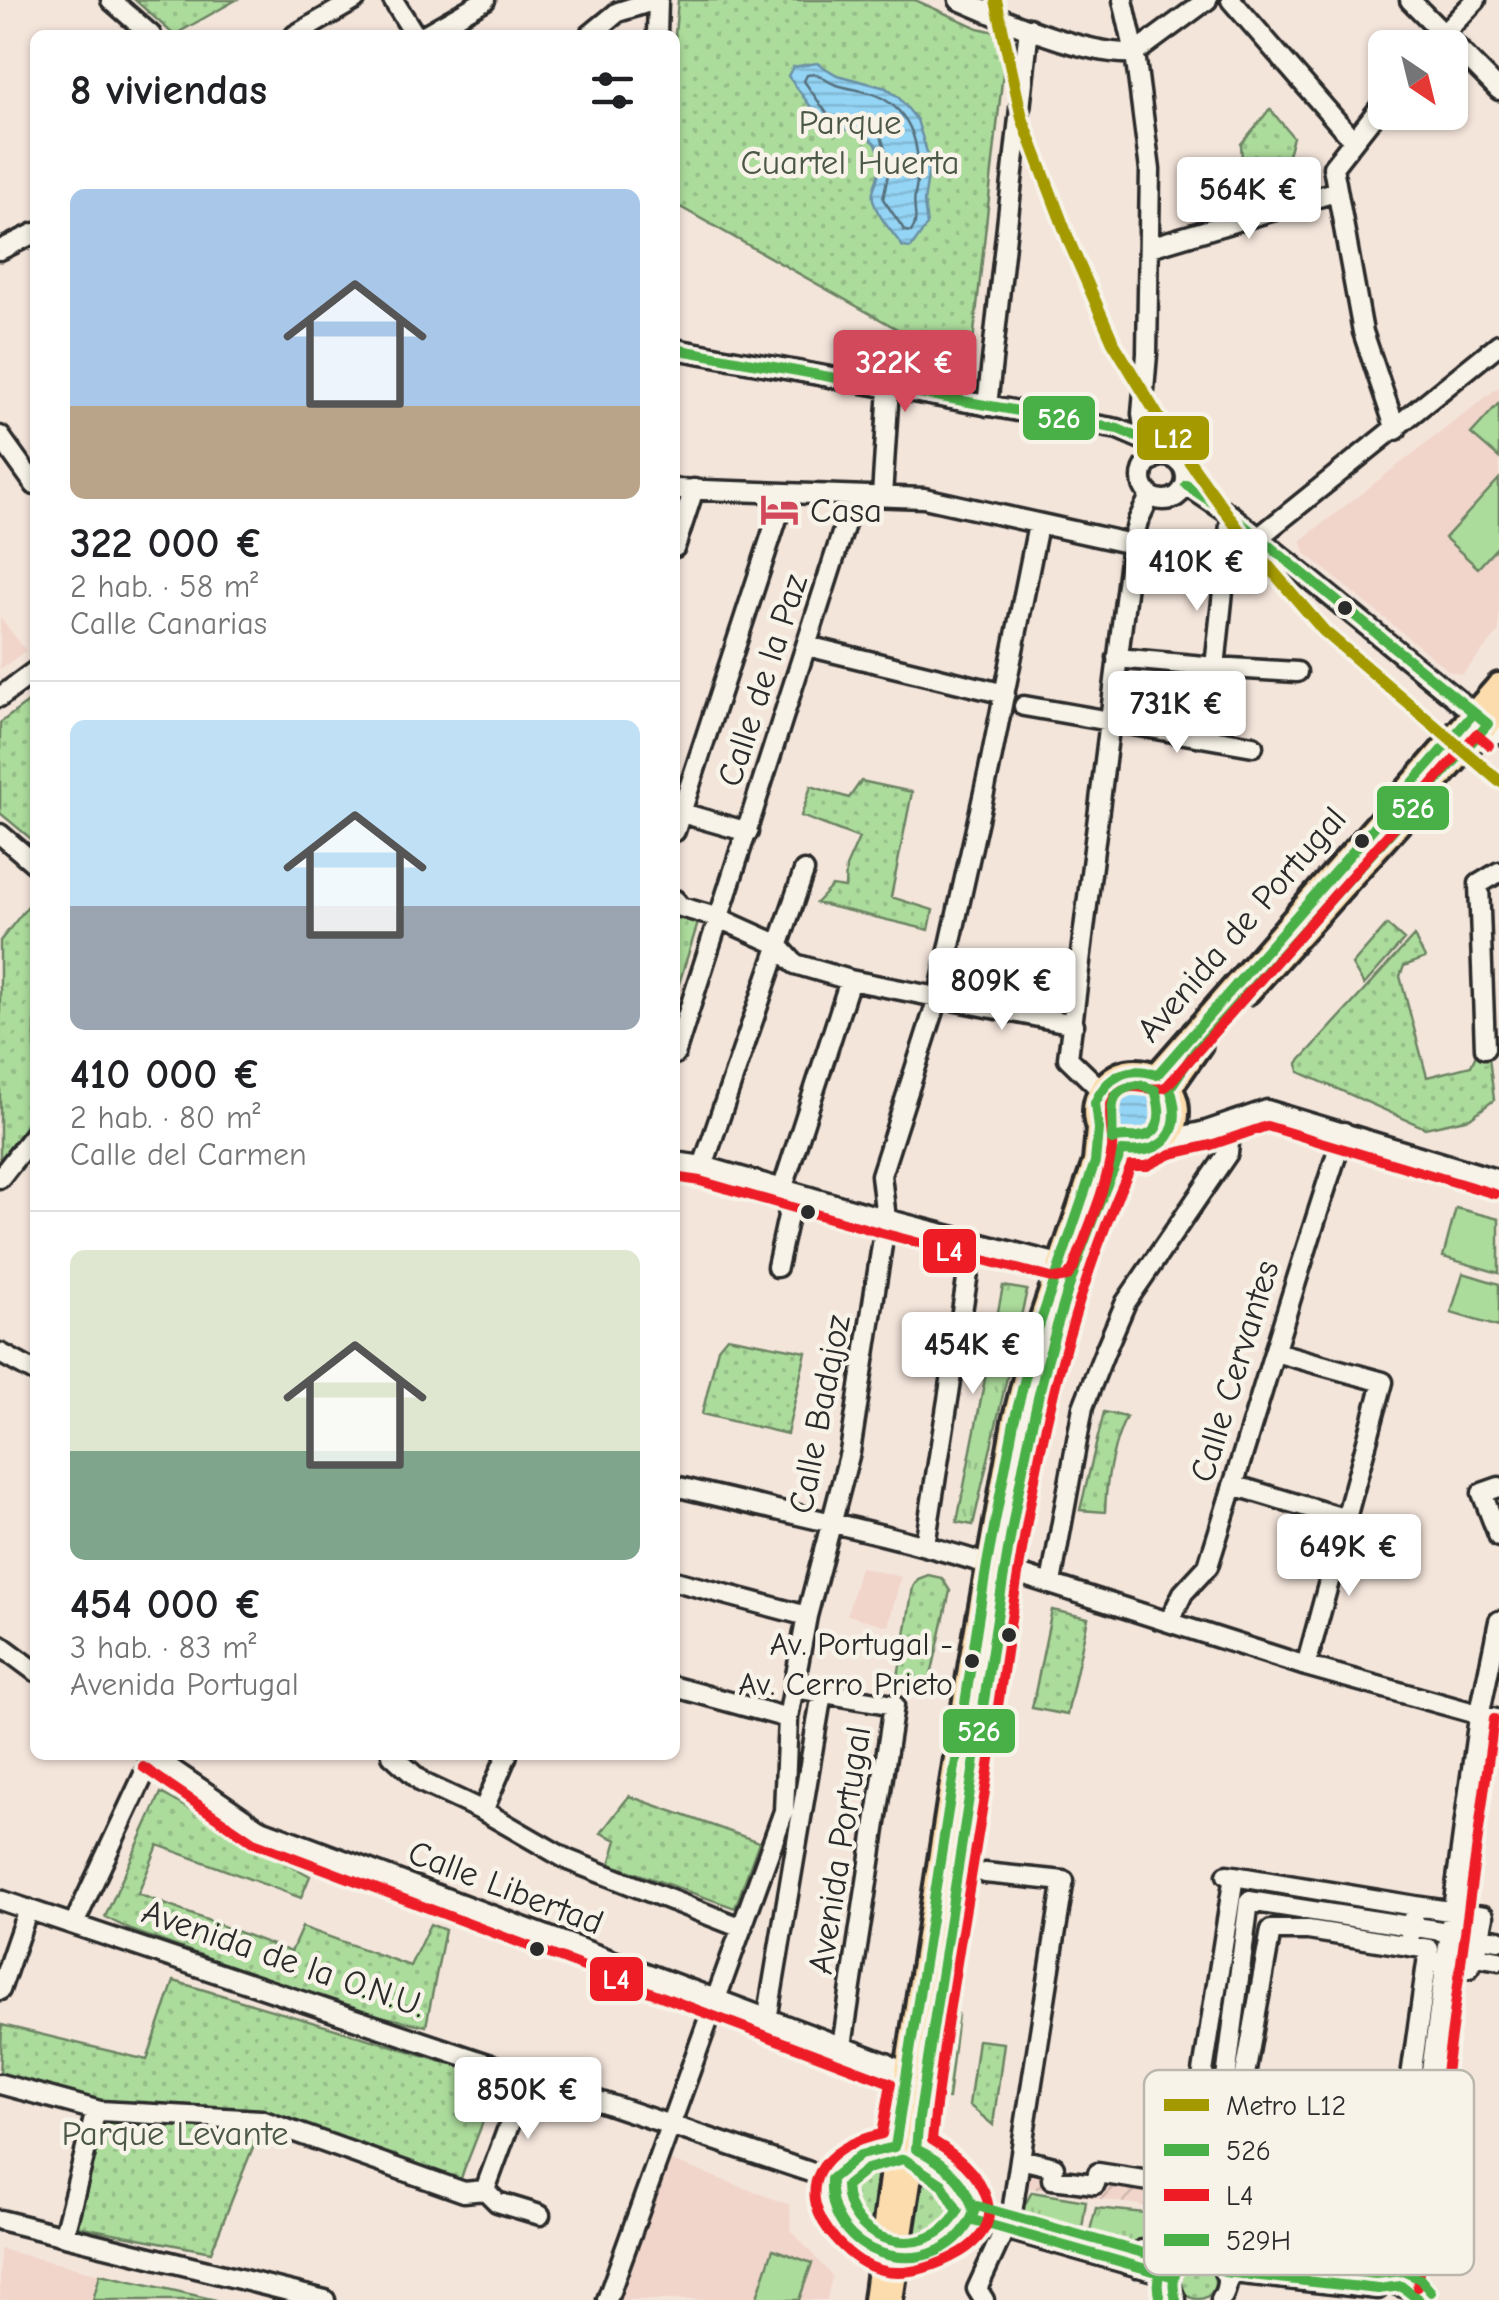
<!DOCTYPE html>
<html lang="es">
<head>
<meta charset="utf-8">
<style>
  body { margin:0; font-family:"Comic Neue",sans-serif; background:#f6f6f6; color:#202124; height:100vh; display:flex; flex-direction:column; font-size:38px; white-space:nowrap }
  * { box-sizing:border-box; margin:0 }
  p { font-size:32px; color:#757577 }
  .icon { flex:none; width:55px; height:55px; fill:none; stroke:currentColor; stroke-width:2; stroke-linecap:round; stroke-linejoin:round }
  .map { position:relative; flex:1; overflow:hidden }
  .sheet { position:absolute; left:30px; top:30px; width:650px; height:1730px; display:flex; flex-direction:column; background:#fff; border-radius:15px; box-shadow:0 2px 8px #0004 }
  .sheet>* { flex:none }
  .needle { width:65px; rotate:145deg }
  .buttons { position:absolute; left:1368px; top:30px; display:grid; gap:20px }
  .buttons a { display:grid; place-items:center; width:100px; height:100px; border-radius:15px; background:#fff; box-shadow:0 2px 8px #0004; font-size:50px }
  .price { position:absolute; translate:-50% -85px; padding:0 22px; border-radius:10px; background:#fff; color:#222; font-size:32px; line-height:65px; filter:drop-shadow(0 2px 5px #0008) }
  .price::after { content:''; position:absolute; left:50%; top:60px; width:30px; height:22px; margin-left:-15px; background:inherit; clip-path:polygon(0 0,100% 0,50% 100%) }
  .price.on { background:#d1495b; color:#fff }
  ul { padding:0; list-style:none }
  li { display:grid; align-content:center; gap:20px; height:530px; padding:0 40px }
  li+li { border-top:2px solid #e0e0e0 }
  li span { display:grid; place-items:center; height:310px; border-radius:15px; color:#555 }
  li>.icon { margin-inline-start:auto }
  span .icon { width:180px; height:180px; fill:#fffc; stroke-width:1 }
  li b { font-size:42px }
  h2 { display:flex; justify-content:space-between; align-items:center; height:120px; padding:0 40px; font-size:42px }
  .map>svg:first-child { display:block }
</style>
</head>
<body>
<div class="map">
<svg width="1499" height="2300" viewBox="0 0 1499 2300">
  <defs>
    <pattern id="industrial-furrows" width="10" height="10" patternUnits="userSpaceOnUse" patternTransform="scale(2.5)"><rect width="10" height="10" fill="#f1d5cb"/><path d="M-1 1l2-2M0 10L10 0M9 11l2-2" fill="none" stroke="#cfb7ae"/></pattern>
    <pattern id="grass-tufts" width="24" height="20" patternUnits="userSpaceOnUse" patternTransform="scale(2.5)"><rect width="24" height="20" fill="#acdc9c"/><path d="M3 7l-1-3M5 7V3M7 7l1-3M15 17l-1-3M17 17v-4M19 17l1-3" fill="none" stroke="#94bd87"/></pattern>
    <pattern id="park-dots" width="8" height="8" patternUnits="userSpaceOnUse" patternTransform="scale(2.5)"><rect width="8" height="8" fill="#acdc9c"/><path d="M2 2h.1M6 6h.1" fill="none" stroke="#94bd87" stroke-width="1.8" stroke-linecap="round"/></pattern>
    <pattern id="water-rules" width="6" height="5" patternUnits="userSpaceOnUse" patternTransform="scale(2.5)"><rect width="6" height="5" fill="#94d4f5"/><path d="M0 2.5h6" fill="none" stroke="#80b6d2"/></pattern>
  </defs>
  <rect width="100%" height="100%" fill="#f4e5db"/>
  <filter id="ink" filterUnits="userSpaceOnUse"><feTurbulence type="fractalNoise" baseFrequency=".01" numOctaves="2"/><feDisplacementMap in="SourceGraphic" scale="20" xChannelSelector="R" yChannelSelector="G"/><feConvolveMatrix kernelMatrix="1 2 1 2 8 2 1 2 1" color-interpolation-filters="sRGB"/></filter>
  <g filter="url(#ink)">
    <path fill="#f1d5cb" d="M 1499,387 L 1499,632 L 1462,675 L 1449,671 L 1305,553 L 1301,540 Z
      M 0,617 L 26,651 L 0,669 Z
      M 860,1567 L 901,1577 L 888,1626 L 847,1615 Z
      M 669,2160 L 790,2205 L 791,2230 L 832,2276 L 827,2300 L 619,2300 Z
      M 0,2249 L 100,2274 L 94,2300 L 0,2300 Z"/>
    <path fill="url(#industrial-furrows)" d="M 1028,2164 L 1052,2179 L 1094,2184 L 1098,2173 L 1182,2184 L 1176,2211 L 1030,2188 L 1025,2180 Z"/>
    <path fill="url(#grass-tufts)" stroke="#6c8464" stroke-width="2.5" d="M 1003,1286 L 1027,1290 L 973,1525 L 957,1522 Z
      M 943,2012 L 958,2014 L 948,2099 L 932,2098 Z
      M 1032,2192 L 1086,2201 L 1082,2229 L 1019,2215 Z
      M 1096,2208 L 1184,2217 L 1177,2246 L 1163,2254 L 1089,2234 Z"/>
    <path fill="url(#park-dots)" stroke="#6c8464" stroke-width="2.5" d="M 135,0 L 236,0 L 174,35 Z
      M 678,0 L 915,0 L 978,28 L 1004,34 L 1006,45 L 968,387 L 904,371 L 899,330 L 675,204 L 675,35 Z
      M 1270,109 L 1293,137 L 1285,165 L 1243,177 L 1241,144 Z
      M 35,697 L 35,842 L 0,813 L 0,723 Z
      M 861,781 L 912,792 L 891,897 L 933,910 L 929,930 L 816,903 L 832,886 L 845,888 L 846,867 L 859,838 L 801,816 L 811,786 L 849,798 Z
      M 35,897 L 35,1126 L 0,1169 L 0,941 Z
      M 675,913 L 698,923 L 675,996 Z
      M 1387,925 L 1404,940 L 1364,985 L 1352,965 Z
      M 1414,936 L 1425,958 L 1404,966 L 1400,976 L 1427,1077 L 1471,1066 L 1476,1055 L 1489,1057 L 1494,1100 L 1470,1118 L 1425,1128 L 1299,1072 L 1298,1063 Z
      M 727,1337 L 806,1352 L 787,1434 L 702,1414 L 718,1348 Z
      M 1104,1412 L 1126,1417 C 1112,1447 1106,1479 1105,1512 L 1080,1510 Z
      M 928,1575 L 942,1578 L 950,1591 L 928,1689 L 897,1683 L 913,1587 L 918,1579 Z
      M 1052,1610 L 1088,1618 L 1067,1715 L 1032,1708 Z
      M 161,1793 L 310,1876 L 301,1898 L 158,1845 L 138,1894 L 291,1952 L 302,1927 L 410,1966 L 430,1924 L 445,1930 L 426,2026 L 357,2011 L 131,1930 L 105,1917 Z
      M 629,1796 L 759,1842 L 735,1908 L 610,1864 L 617,1840 L 601,1833 Z
      M 174,1981 L 500,2078 L 454,2196 L 261,2127 L 211,2252 L 72,2225 L 102,2102 L 0,2077 L 2,2025 L 147,2060 Z
      M 978,2040 L 1004,2043 L 993,2125 L 969,2105 Z
      M 882,2167 L 874,2227 C 834,2210 842,2176 882,2167 Z
      M 928,2174 L 947,2192 L 951,2211 L 944,2222 L 916,2235 L 911,2231 L 921,2175 Z
      M1181 2282a17 17 0 1 1 34 0a17 17 0 1 1-34 0Z"/>
    <path fill="#acdc9c" stroke="#6c8464" stroke-width="2.5" d="M 1499,403 L 1499,458 L 1471,434 Z
      M 1499,479 L 1499,545 L 1478,568 L 1445,538 Z
      M 1456,1208 L 1499,1219 L 1499,1273 L 1443,1257 Z
      M 1463,1273 L 1499,1284 L 1499,1327 L 1451,1313 Z
      M 773,2249 L 812,2263 L 799,2300 L 756,2300 Z
      M 100,2274 L 216,2300 L 93,2300 Z"/>
    <path fill="url(#water-rules)" stroke="#6a90a4" stroke-width="2.5" d="M 817,63 L 837,75 L 886,88 L 899,98 L 917,120 L 930,162 L 924,202 L 927,225 L 911,248 L 903,247 C 894,234 876,215 873,199 C 871,191 876,184 878,176 C 891,132 852,131 825,126 L 788,76 L 793,67 Z
      M1113 1112a24 24 0 1 1 48 0a24 24 0 1 1-48 0Z"/>
    <g fill="none" stroke-linecap="round" stroke-linejoin="round">
      <path stroke="#556f7c" stroke-width="2.5" d="M 816,74 C 823,77 829,83 837,85 C 852,90 868,90 882,98 C 918,118 922,159 915,195 C 912,209 920,220 911,232 L 905,231 L 883,199 L 890,165 L 881,136 L 867,123 L 828,115 L 804,81 L 807,75 Z"/>
      <defs>
        <path id="minor" d="M 111,0 L 151,35
          M 393,0 L 415,35
          M 959,0 C 1005,20 1086,56 1135,53
          M 1123,0 L 1135,53 L 1150,170 L 1147,354 L 1142,414 L 1146,441 L 1156,457
          M 1231,0 L 1352,139
          M 1410,0 L 1499,90
          M 295,35 L 355,0
          M 424,35 L 485,0
          M 590,35 L 618,12 L 656,0
          M 657,35 L 658,0
          M 1430,48 L 1476,0
          M 1135,53 L 1207,0
          M 1385,101 L 1333,167 L 1363,332 L 1396,430
          M 1150,247 L 1335,192
          M 0,250 L 35,233
          M 675,349 L 1118,429 L 1146,441
          M 987,406 L 1029,28
          M 0,436 L 35,485
          M1142 478a22 22 0 1 1 44 0a22 22 0 1 1-44 0Z
          M 1186,485 L 1231,515 L 1499,734
          M 675,489 L 924,498 L 1132,544
          M 882,496 L 889,388
          M 1258,538 L 1499,344
          M 675,547 L 694,489
          M 807,646 L 1005,694
          M 1117,658 L 1215,667 L 1231,515
          M 1215,667 L 1297,672
          M 0,697 L 35,671
          M 1024,706 L 1253,746
          M 675,811 L 748,832
          M 675,831 L 785,494
          M 0,834 L 35,864
          M 675,900 L 681,907 L 719,918 L 777,944 L 795,964 L 850,980 L 1074,1024
          M 1485,1048 L 1479,884 L 1499,872
          M 675,1054 L 854,496
          M 1101,1090 L 1068,1058 L 1132,544 L 1138,521 L 1150,496
          M 1166,1140 L 1206,1131 L 1267,1110 L 1499,1180
          M 675,1162 L 703,1166 L 886,1219 L 1059,1264
          M 703,1166 L 804,871
          M 0,1178 L 35,1133
          M 782,1190 L 850,980
          M 777,1267 L 793,1193
          M 1275,1352 L 1383,1382 L 1306,1666
          M 0,1353 L 35,1372
          M 1233,1485 L 1347,1519
          M 675,1486 C 779,1512 885,1532 987,1564
          M 1499,1487 L 1482,1493 L 1499,1537
          M 925,1545 L 973,1242
          M 1003,1569 L 1306,1666 L 1499,1720
          M 675,1581 L 807,1616
          M 1051,1583 L 1083,1407 L 1105,1351 L 1126,1302 L 1228,1153 L 1229,1144 L 1224,1136 L 1206,1131
          M 1170,1620 L 1183,1593 L 1208,1566 C 1254,1421 1296,1276 1344,1132
          M 0,1645 L 35,1671
          M 675,1687 L 788,1718
          M 794,1688 L 894,1705 L 842,2046
          M 151,1755 L 258,1828 L 886,2063 L 908,2075
          M 392,1755 L 423,1783 L 483,1811 L 568,1860 L 742,1928
          M 483,1811 L 507,1755
          M 985,1873 L 1064,1881
          M 1234,1876 L 1415,1906 L 1410,1936
          M 0,1900 L 831,2179
          M 1415,1906 L 1484,1916 L 1476,1956 L 1469,1968 L 1433,1961
          M 74,1924 L 153,1755
          M 1476,1956 L 1499,1960
          M 0,1990 L 28,1909
          M 767,2020 L 822,1693
          M 0,2084 L 100,2111 L 261,2120 L 464,2192 L 485,2190 L 497,2202 L 540,2215
          M 1020,2159 L 1063,1885
          M 1185,2186 L 1234,1876 L 1227,1875
          M 1195,2188 L 1224,2192 L 1271,1930 L 1308,1930 L 1429,1949 L 1385,2260 C 1339,2290 1269,2265 1223,2243 L 1224,2192
          M 485,2190 L 527,2076
          M 0,2220 L 325,2300
          M 973,2220 L 1171,2276
          M 64,2234 L 96,2110
          M 1203,2256 L 1249,1901 L 1499,1940
          M 1224,2272 L 1378,2289
          M 1394,2284 L 1410,2289 L 1419,2300
          M 1402,2285 L 1479,1717 L 1499,1621
          M 607,2300 L 784,1811 L 788,1718 L 807,1616 L 850,1452 L 886,1219 L 881,1175 L 939,995 L 989,770 L 1038,525
          M 984,2300 L 977,2289 L 1012,2213 L 1020,2159 L 1054,2167 L 1052,2179 L 1095,2184 L 1098,2173 L 1195,2188 C 1191,2224 1188,2259 1142,2250 L 1137,2267
          M 1176,2300 C 1145,2241 1253,2245 1221,2300"/>
        <path id="major" d="M 1248,992 L 1499,712
          M1095 1112a41 41 0 1 1 82 0a41 41 0 1 1-82 0Z
          M 1157,1075 L 1499,685
          M 1170,1088 L 1200,1045
          M 1091,1217 L 1122,1151
          M 895,2147 C 934,2151 965,2173 974,2212 C 971,2229 959,2236 944,2244 C 928,2253 903,2260 885,2256 C 858,2250 813,2203 834,2175 C 848,2156 874,2150 895,2147 Z
          M 875,2300 L 895,2147 L 971,1662 L 1014,1422 L 1035,1338 L 1095,1162 L 1098,1129
          M 891,2300 L 1003,1569 L 1034,1405 L 1064,1294"/>
      </defs>
      <use href="#minor" stroke="#2b2b2b" stroke-width="25"/>
      <use href="#major" stroke="#2b2b2b" stroke-width="30"/>
      <use href="#minor" stroke="#f7f3e8" stroke-width="18"/>
      <use href="#major" stroke="#fcdcac" stroke-width="22"/>
      <defs>
        <path id="bus-1" d="M 675,349 L 1118,429 L 1146,441
          M 1186,485 L 1231,515 L 1488,724 L 1195,1051 L 1170,1088 C 1184,1130 1167,1155 1122,1151 C 1042,1323 1018,1484 989,1669 C 966,1819 942,1968 919,2118 L 916,2149 C 945,2163 965,2181 974,2212 C 945,2286 826,2265 831,2179 L 860,2155 L 895,2147 L 987,1564 L 1014,1422 L 1035,1338 L 1095,1162 L 1098,1129 L 1095,1103 C 1107,1076 1129,1065 1157,1075 L 1474,713
          M 973,2220 L 1171,2276
          M 1176,2300 C 1170,2280 1174,2265 1195,2257 L 1215,2262 L 1224,2272 L 1378,2289 L 1401,2286 L 1419,2300"/>
        <path id="bus-2" d="M 675,1177 L 700,1181 L 882,1233 L 1055,1279 L 1067,1277 L 1073,1269 C 1087,1230 1106,1190 1112,1149 C 1114,1132 1104,1108 1116,1095 C 1130,1078 1151,1095 1167,1086 L 1476,734 L 1489,745
          M 143,1767 L 253,1842 L 891,2083 L 882,2134 C 822,2146 790,2189 837,2241 C 849,2254 864,2266 881,2270 C 908,2277 939,2265 961,2252 C 976,2243 991,2227 989,2209 C 985,2178 957,2155 932,2140 C 946,2012 971,1886 990,1759 C 1022,1551 1042,1361 1131,1166 L 1147,1166 L 1171,1154 L 1211,1145 L 1267,1126 L 1495,1194
          M 1417,2287 L 1494,1719"/>
        <path id="bus-3" d="M 1141,1085 L 1155,1090 C 1161,1109 1165,1136 1137,1137 C 1127,1138 1122,1135 1112,1140 C 1115,1113 1102,1088 1141,1085 Z
          M 904,2159 L 942,2184 L 958,2211 C 930,2263 848,2246 846,2186 L 867,2169 Z
          M 977,2206 L 1175,2262
          M 1160,2300 C 1146,2255 1199,2222 1231,2258 L 1376,2274 L 1403,2271 L 1420,2279 L 1431,2292"/>
      </defs>
      <use href="#bus-1" stroke="#f7f3e8" stroke-width="18"/>
      <use href="#bus-2" stroke="#f7f3e8" stroke-width="18"/>
      <use href="#bus-3" stroke="#f7f3e8" stroke-width="18"/>
      <use href="#bus-1" stroke="#48b046" stroke-width="10"/>
      <use href="#bus-2" stroke="#ee1c25" stroke-width="10"/>
      <use href="#bus-3" stroke="#48b046" stroke-width="10"/>
      <defs>
        <path id="metro-1" d="M 996,0 L 1022,118 L 1071,246 L 1113,342 L 1164,426 L 1246,540 L 1324,631 L 1499,781"/>
      </defs>
      <use href="#metro-1" stroke="#f7f3e8" stroke-width="20"/>
      <use href="#metro-1" stroke="#a49a00" stroke-width="12"/>
    </g>
  </g>
  <defs>
    <symbol id="hotel-bare" viewBox="-9 -9 18 18"><path d="M-6-4.5h1.5V1H6V5H4.5V3h-9V5H-6ZM-4 0a1.8 1.8 0 1 1 3.6 0ZM.5 0V-2.5h3Q6-2.5 6 0Z" fill="#d1495b" stroke="#f7f3e8" stroke-width="2.5" paint-order="stroke"/></symbol>
  </defs>
  <g fill-rule="evenodd">
    <use href="#hotel-bare" x="752" y="482" width="55" height="55"/>
  </g>
  <g fill="#2b2b2b" stroke="#f7f3e8" stroke-width="4">
    <circle cx="1345" cy="608" r="9"/>
    <circle cx="1362" cy="841" r="9"/>
    <circle cx="808" cy="1212" r="9"/>
    <circle cx="1009" cy="1635" r="9"/>
    <circle cx="972" cy="1661" r="9"/>
    <circle cx="537" cy="1949" r="9"/>
  </g>
  <g text-anchor="middle" stroke-width="9" stroke-linejoin="round" paint-order="stroke">
    <g font-size="32" fill="#2b2b2b" stroke="#f7f3e8" text-anchor="end">
      <text x="953" y="1655">Av. Portugal -<tspan x="953" dy="40">Av. Cerro Prieto</tspan></text>
    </g>
    <g font-size="35" fill="#4b5747" stroke="#f7f3e8">
      <text x="850" y="134">Parque<tspan x="850" dy="40">Cuartel Huerta</tspan></text>
      <text x="175" y="2145">Parque Levante</text>
    </g>
    <g font-size="35" fill="#2b2b2b" stroke="#f7f3e8" text-anchor="start">
      <text x="810" y="522">Casa</text>
    </g>
    <g font-size="35" fill="#2b2b2b" stroke="#f7f3e8">
      <text transform="translate(762 680) rotate(-72)" y="12">Calle de la Paz</text>
      <text transform="translate(1241 924) rotate(-49)" y="12">Avenida de Portugal</text>
      <text transform="translate(1234 1371) rotate(-73)" y="12">Calle Cervantes</text>
      <text transform="translate(819 1414) rotate(-79)" y="12">Calle Badajoz</text>
      <text transform="translate(839 1850) rotate(-81)" y="12">Avenida Portugal</text>
      <text transform="translate(506 1887) rotate(21)" y="12">Calle Libertad</text>
      <text transform="translate(284 1958) rotate(19)" y="12">Avenida de la O.N.U.</text>
    </g>
  </g>
  <rect x="1144" y="2070" width="330" height="205" rx="15" fill="#f7f3e8" stroke="#bab7af" stroke-width="2.5"/>
  <rect x="1164" y="2099" width="45" height="12" fill="#a49a00"/>
  <rect x="1164" y="2144" width="45" height="12" fill="#48b046"/>
  <rect x="1164" y="2189" width="45" height="12" fill="#ee1c25"/>
  <rect x="1164" y="2234" width="45" height="12" fill="#48b046"/>
  <g font-size="28" fill="#2b2b2b">
    <text x="1226" y="2115">Metro L12</text>
    <text x="1226" y="2160">526</text>
    <text x="1226" y="2205">L4</text>
    <text x="1226" y="2250">529H</text>
  </g>
  <g stroke="#f7f3e8" stroke-width="4">
    <rect x="1021" y="394" width="76" height="48" rx="10" fill="#48b046"/>
    <rect x="1135" y="414" width="76" height="48" rx="10" fill="#a49a00"/>
    <rect x="1375" y="784" width="76" height="48" rx="10" fill="#48b046"/>
    <rect x="921" y="1227" width="57" height="48" rx="10" fill="#ee1c25"/>
    <rect x="941" y="1707" width="76" height="48" rx="10" fill="#48b046"/>
    <rect x="588" y="1955" width="57" height="48" rx="10" fill="#ee1c25"/>
  </g>
  <g font-size="28" text-anchor="middle" font-weight="bold" fill="#fff">
    <text x="1059" y="428">526</text>
    <text x="1173" y="448">L12</text>
    <text x="1413" y="818">526</text>
    <text x="949" y="1261">L4</text>
    <text x="979" y="1741">526</text>
    <text x="616" y="1989">L4</text>
  </g>
</svg>
<div class="buttons">
<a><svg class="needle" viewBox="-14 -14 28 28"><path d="M0-13l5 13h-10z" fill="#e53935"/><path d="M0 13l5-13h-10z" fill="#757577"/></svg></a>
</div>
<b class="price" style="left:1249px;top:242px">564K €</b>
<b class="price on" style="left:905px;top:415px">322K €</b>
<b class="price" style="left:1197px;top:614px">410K €</b>
<b class="price" style="left:1177px;top:756px">731K €</b>
<b class="price" style="left:1002px;top:1033px">809K €</b>
<b class="price" style="left:973px;top:1397px">454K €</b>
<b class="price" style="left:1349px;top:1599px">649K €</b>
<b class="price" style="left:528px;top:2142px">850K €</b>
<section class="sheet">
<h2>8 viviendas<svg class="icon" aria-label="filters" viewBox="0 0 24 24"><path d="M4 7h16M4 17h16"/><circle cx="9" cy="7" r="2"/><circle cx="15" cy="17" r="2"/></svg></h2>
<ul>
<li><span style="background:linear-gradient(#a9c7e8 70%,#b9a48a 0)"><svg class="icon" aria-label="home" viewBox="0 0 24 24"><path d="M3 11l9-7 9 7M6 9v11h12V9"/></svg></span><div><b>322 000 €</b><p>2 hab. · 58 m²</p><p>Calle Canarias</p></div></li>
<li><span style="background:linear-gradient(#bfe0f5 60%,#9aa5b1 0)"><svg class="icon" aria-label="home" viewBox="0 0 24 24"><path d="M3 11l9-7 9 7M6 9v11h12V9"/></svg></span><div><b>410 000 €</b><p>2 hab. · 80 m²</p><p>Calle del Carmen</p></div></li>
<li><span style="background:linear-gradient(#dfe7d0 65%,#7fa58c 0)"><svg class="icon" aria-label="home" viewBox="0 0 24 24"><path d="M3 11l9-7 9 7M6 9v11h12V9"/></svg></span><div><b>454 000 €</b><p>3 hab. · 83 m²</p><p>Avenida Portugal</p></div></li>
</ul>
</section>
</div>
</body>
</html>
